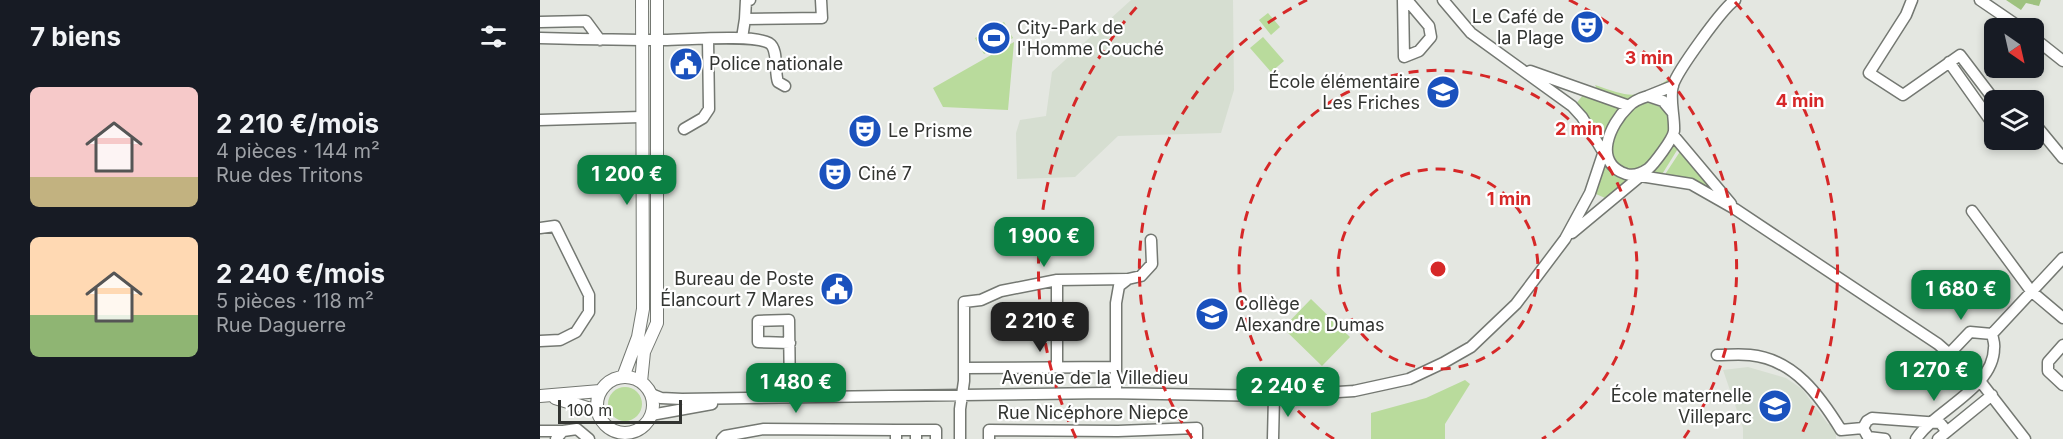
<!DOCTYPE html>
<html lang="fr">
<head>
<meta charset="utf-8">
<style>
  body { margin:0; font-family:Inter,sans-serif; background:#20242c; color:#f1f3f6; height:100vh; display:flex; flex-direction:column; font-size:22px; white-space:nowrap }
  * { box-sizing:border-box; margin:0 }
  p { font-size:20px; color:#9ea1a6 }
  .icon { flex:none; width:33px; height:33px; fill:none; stroke:currentColor; stroke-width:2; stroke-linecap:round; stroke-linejoin:round }
  .map { position:relative; flex:1; overflow:hidden }
  .panel { display:flex; flex-direction:column; background:#171b24; width:540px }
  .panel>* { flex:none }
  .needle { width:39px; rotate:146deg }
  .controls { position:absolute; left:1444px; top:18px; display:grid; gap:12px }
  .controls a { display:grid; place-items:center; width:60px; height:60px; border-radius:9px; background:#171b24; box-shadow:0 3px 9px #0003; font-size:30px }
  .scale { position:absolute; left:18px; bottom:15px; width:124px; box-sizing:border-box; padding-left:6px; border:3px solid #323431; border-top:0; font-size:16px; line-height:21px; white-space:nowrap; color:#323431; -webkit-text-stroke:4px #fff; paint-order:stroke }
  .price { position:absolute; translate:-50% -51px; padding:0 14px; border-radius:12px; background:#0b8043; color:#fff; font-size:20px; line-height:39px; filter:drop-shadow(0 2px 3px #0008) }
  .price::after { content:''; position:absolute; left:50%; top:36px; width:18px; height:14px; margin-left:-9px; background:inherit; clip-path:polygon(0 0,100% 0,50% 100%) }
  .price.active { background:#222; color:#fff }
  ul { padding:0; list-style:none }
  li { display:flex; align-items:center; gap:18px; height:150px; padding:0 30px }
  li span { display:grid; place-items:center; flex:none; width:168px; height:120px; border-radius:9px; color:#555 }
  li>.icon { margin-inline-start:auto }
  span .icon { width:72px; height:72px; fill:#fffc; stroke-width:1 }
  li b { font-size:26px }
  h2 { display:flex; justify-content:space-between; align-items:center; height:72px; padding:0 30px; font-size:26px }
  main { display:flex; flex:1; min-height:0 }
  .map>svg:first-child { display:block }
</style>
</head>
<body>
<main>
<section class="panel">
<h2>7 biens<svg class="icon" aria-label="filters" viewBox="0 0 24 24"><path d="M4 7h16M4 17h16"/><circle cx="9" cy="7" r="2"/><circle cx="15" cy="17" r="2"/></svg></h2>
<ul>
<li><span style="background:linear-gradient(#f6c9c9 75%,#c2b280 0)"><svg class="icon" aria-label="home" viewBox="0 0 24 24"><path d="M3 11l9-7 9 7M6 9v11h12V9"/></svg></span><div><b>2 210 €/mois</b><p>4 pièces · 144 m²</p><p>Rue des Tritons</p></div></li>
<li><span style="background:linear-gradient(#ffd9b3 65%,#8fb573 0)"><svg class="icon" aria-label="home" viewBox="0 0 24 24"><path d="M3 11l9-7 9 7M6 9v11h12V9"/></svg></span><div><b>2 240 €/mois</b><p>5 pièces · 118 m²</p><p>Rue Daguerre</p></div></li>
</ul>
</section>
<div class="map">
<svg width="1523" height="439" viewBox="0 0 1523 439">
  <rect width="100%" height="100%" fill="#e4e7e1"/>
  <path fill="#d6ded1" d="M 591,0 L 693,0 L 694,90 L 681,133 L 578,136 L 535,177 L 477,179 L 476,133 L 480,120 L 506,116 L 512,72 Z
    M 1208,367 L 1246,378 L 1262,389 L 1288,424 L 1296,424 L 1296,439 L 1203,439 L 1203,428 L 1183,370 Z"/>
  <path fill="#b9db9c" d="M 728,13 L 740,27 L 731,35 L 719,20 Z
    M 464,22 L 473,38 L 444,54 L 435,38 Z
    M 723,37 L 744,61 L 731,72 L 710,48 Z
    M 474,42 L 468,110 L 403,107 L 393,88 Z
    M 1130,78 L 1125,85 L 1088,99 L 1082,100 L 1058,91 L 1055,85 C 1090,97 1097,101 1130,78 Z
    M 1043,95 L 1082,107 L 1067,130 L 1062,142 L 1035,105 Z
    M 1108,103 C 1152,111 1117,153 1101,170 L 1084,170 C 1079,165 1073,161 1071,155 C 1066,136 1090,105 1108,103 Z
    M 1133,142 L 1139,147 L 1121,176 L 1112,174 Z
    M 1141,150 L 1181,198 L 1124,176 Z
    M 1066,163 L 1089,179 L 1065,198 L 1056,194 Z
    M 771,299 L 810,337 L 782,366 L 743,328 Z
    M 925,380 L 930,384 L 905,424 L 905,439 L 831,439 L 831,413 L 886,398 Z
    M68 404a17 17 0 1 1 34 0a17 17 0 1 1-34 0Z"/>
  <path fill="#9ec27f" d="M 1466,0 L 1501,0 L 1499,6 L 1486,3 L 1481,10 Z"/>
  <g fill="none" stroke-linecap="round" stroke-linejoin="round">
    <defs>
      <path id="minor" d="M 863,0 L 864,57 L 879,51 L 891,37 L 889,26 L 867,0
        M 903,0 L 931,33 L 1032,106 L 1042,117 L 1065,155
        M 1372,0 L 1366,15 L 1329,73 L 1363,95 L 1420,55 L 1455,101
        M 1440,0 L 1481,28
        M 205,19 L 206,0 L 210,0
        M 0,22 L 46,21 L 60,40
        M 0,38 C 41,39 83,40 124,40 C 145,40 213,34 229,43 C 239,49 234,72 238,82 L 245,86
        M 202,38 L 205,19 L 282,18 L 281,0
        M 1494,38 L 1523,61
        M 1409,62 L 1455,127
        M 990,71 L 1089,106
        M 1108,96 L 1133,86
        M 1133,113 L 1123,101 L 1108,96 C 1101,98 1093,101 1088,107 C 1070,124 1052,163 1086,174 C 1093,176 1102,173 1108,169 C 1114,164 1133,139 1134,131 C 1135,117 1129,99 1133,85 C 1138,70 1182,9 1195,0
        M 0,120 L 101,117
        M 1494,123 L 1523,158
        M 144,129 L 163,118 L 169,109 L 168,39
        M 1133,135 L 1191,204
        M 1094,175 L 1151,184 L 1195,209 L 1398,344 L 1440,381 L 1485,439
        M 1432,211 L 1491,291 L 1523,318
        M 0,228 L 15,226 L 49,295 L 49,312 L 36,332 L 20,340 L 0,341
        M 1032,233 L 1103,174
        M 1452,334 L 1523,258
        M 250,343 L 218,342 L 218,321 L 249,320 L 250,396
        M 1523,345 L 1508,362 L 1508,371 L 1523,385
        M 1410,353 L 1430,332 L 1452,334
        M 1177,355 C 1188,355 1199,354 1210,355 C 1254,359 1280,396 1301,430 L 1323,428
        M 517,367 L 517,280
        M 424,368 L 576,367
        M 576,393 L 576,303 L 579,286 L 588,279
        M 111,394 L 121,398 L 142,399 L 566,393 L 734,396 L 814,391 L 869,379 L 903,363 L 931,347 L 976,304 L 1025,239 L 1050,193 L 1066,145
        M 111,415 L 172,404
        M 0,431 L 23,431
        M 16,439 L 23,431 L 37,429 L 49,439
        M 182,439 L 185,436 L 224,429 L 356,430
        M 356,439 L 356,430 L 376,430
        M 376,439 L 376,430 L 396,430 L 396,439
        M 420,439 L 420,409 L 424,381 L 424,302 L 441,300 L 461,291 L 517,280 L 588,279 L 601,276 L 612,264 L 611,240
        M 449,439 L 449,430 L 578,431 L 657,428 L 657,439
        M 733,439 L 734,396
        M 1345,439 L 1328,437 L 1323,428 L 1327,421 L 1332,418 L 1400,423 L 1405,429 L 1404,434
        M 1376,439 C 1395,410 1454,388 1454,348 C 1455,344 1453,339 1452,334
        M 1398,439 L 1452,395"/>
      <path id="tertiary" d="M57 405a28 28 0 1 1 56 0a28 28 0 1 1-56 0Z
        M 83,377 L 98,337 L 103,309 L 102,0
        M 101,382 L 104,352 L 117,323 L 117,0
        M 0,396 L 60,391
        M 15,398 L 57,411"/>
    </defs>
    <use href="#minor" stroke="#747872" stroke-width="13"/>
    <use href="#tertiary" stroke="#747872" stroke-width="14"/>
    <use href="#minor" stroke="#fff" stroke-width="10"/>
    <use href="#tertiary" stroke="#fff" stroke-width="12"/>
  </g>
  <g fill="none" stroke="#d62828" stroke-width="3" stroke-dasharray="10 8">
    <circle cx="898" cy="269" r="100"/>
    <path d="M794 439A199 199 0 1 1 1002 439"/>
    <path d="M652 438A299 299 0 0 1 767 0M1029 0A299 299 0 0 1 1144 438"/>
    <path d="M536 438A399 399 0 0 1 601 2M1195 2A399 399 0 0 1 1260 438"/>
  </g>
  <defs>
    <symbol id="theatre-disc" viewBox="-11 -11 22 22"><circle r="9.5" fill="#1a51bd" stroke="#fff"/><path d="M-5-5.5Q0-4 5-5.5V0Q5 5 0 6Q-5 5-5 0ZM-3.3-2.5H-1v1.5H-3.3ZM1-2.5H3.3v1.5H1ZM-2.8 1Q0 5.5 2.8 1Z" fill="#fff"/></symbol>
    <symbol id="stadium-disc" viewBox="-11 -11 22 22"><circle r="9.5" fill="#1a51bd" stroke="#fff"/><path d="M0-5a6.5 5 0 1 0 0 10a6.5 5 0 1 0 0-10ZM-3.5-1.8h7v3.6h-7Z" fill="#fff"/></symbol>
    <symbol id="civic-disc" viewBox="-11 -11 22 22"><circle r="9.5" fill="#1a51bd" stroke="#fff"/><path d="M-.6-6.5H3V-4.5H.6V-3L4-1V1h2V6H-6V1h2V-1L-.6-3ZM-1.2 2.5V6h2.4V2.5Z" fill="#fff"/></symbol>
    <symbol id="school-disc" viewBox="-11 -11 22 22"><circle r="9.5" fill="#1a51bd" stroke="#fff"/><path d="M0-5L7-2L0 1L-7-2ZM-4 1L0 2.5L4 1V4Q0 6-4 4Z" fill="#fff"/></symbol>
  </defs>
  <g fill-rule="evenodd">
    <use href="#theatre-disc" x="1028" y="8" width="38" height="38"/>
    <use href="#stadium-disc" x="435" y="19" width="38" height="38"/>
    <use href="#civic-disc" x="127" y="45" width="38" height="38"/>
    <use href="#school-disc" x="884" y="73" width="38" height="38"/>
    <use href="#theatre-disc" x="306" y="112" width="38" height="38"/>
    <use href="#theatre-disc" x="276" y="155" width="38" height="38"/>
    <use href="#civic-disc" x="278" y="270" width="38" height="38"/>
    <use href="#school-disc" x="653" y="295" width="38" height="38"/>
    <use href="#school-disc" x="1216" y="387" width="38" height="38"/>
  </g>
  <g text-anchor="middle" stroke-width="4.5" stroke-linejoin="round" paint-order="stroke">
    <g font-size="18" fill="#323431" stroke="#fff" text-anchor="start">
      <text x="1024" y="23" text-anchor="end">Le Café de<tspan x="1024" dy="21">la Plage</tspan></text>
      <text x="477" y="34">City-Park de<tspan x="477" dy="21">l'Homme Couché</tspan></text>
      <text x="169" y="70">Police nationale</text>
      <text x="880" y="88" text-anchor="end">École élémentaire<tspan x="880" dy="21">Les Friches</tspan></text>
      <text x="348" y="137">Le Prisme</text>
      <text x="318" y="180">Ciné 7</text>
      <text x="274" y="285" text-anchor="end">Bureau de Poste<tspan x="274" dy="21">Élancourt 7 Mares</tspan></text>
      <text x="695" y="310">Collège<tspan x="695" dy="21">Alexandre Dumas</tspan></text>
      <text x="1212" y="402" text-anchor="end">École maternelle<tspan x="1212" dy="21">Villeparc</tspan></text>
    </g>
    <g font-size="18" fill="#323431" stroke="#fff">
      <text x="555" y="384">Avenue de la Villedieu</text>
      <text x="553" y="419">Rue Nicéphore Niepce</text>
    </g>
  </g>
  <circle cx="898" cy="269" r="9" fill="#d62828" stroke="#fff" stroke-width="3"/>
  <g font-size="18" text-anchor="middle" font-weight="bold" fill="#d62828" stroke="#fff" stroke-width="4.5" stroke-linejoin="round" paint-order="stroke">
    <text x="1109" y="64">3 min</text>
    <text x="1260" y="107">4 min</text>
    <text x="1039" y="135">2 min</text>
    <text x="969" y="205">1 min</text>
  </g>
</svg>
<div class="controls">
<a><svg class="needle" viewBox="-14 -14 28 28"><path d="M0-13l5 13h-10z" fill="#e53935"/><path d="M0 13l5-13h-10z" fill="#9ea1a6"/></svg></a>
<a><svg class="icon" aria-label="layers" viewBox="0 0 24 24"><path d="M12 4l9 5-9 5-9-5zM3 14l9 5 9-5"/></svg></a>
</div>
<div class="scale">100 m</div>
<b class="price" style="left:87px;top:206px">1 200 €</b>
<b class="price" style="left:504px;top:268px">1 900 €</b>
<b class="price" style="left:1421px;top:321px">1 680 €</b>
<b class="price active" style="left:500px;top:353px">2 210 €</b>
<b class="price" style="left:1394px;top:402px">1 270 €</b>
<b class="price" style="left:256px;top:414px">1 480 €</b>
<b class="price" style="left:748px;top:418px">2 240 €</b>
</div>
</main>
</body>
</html>
